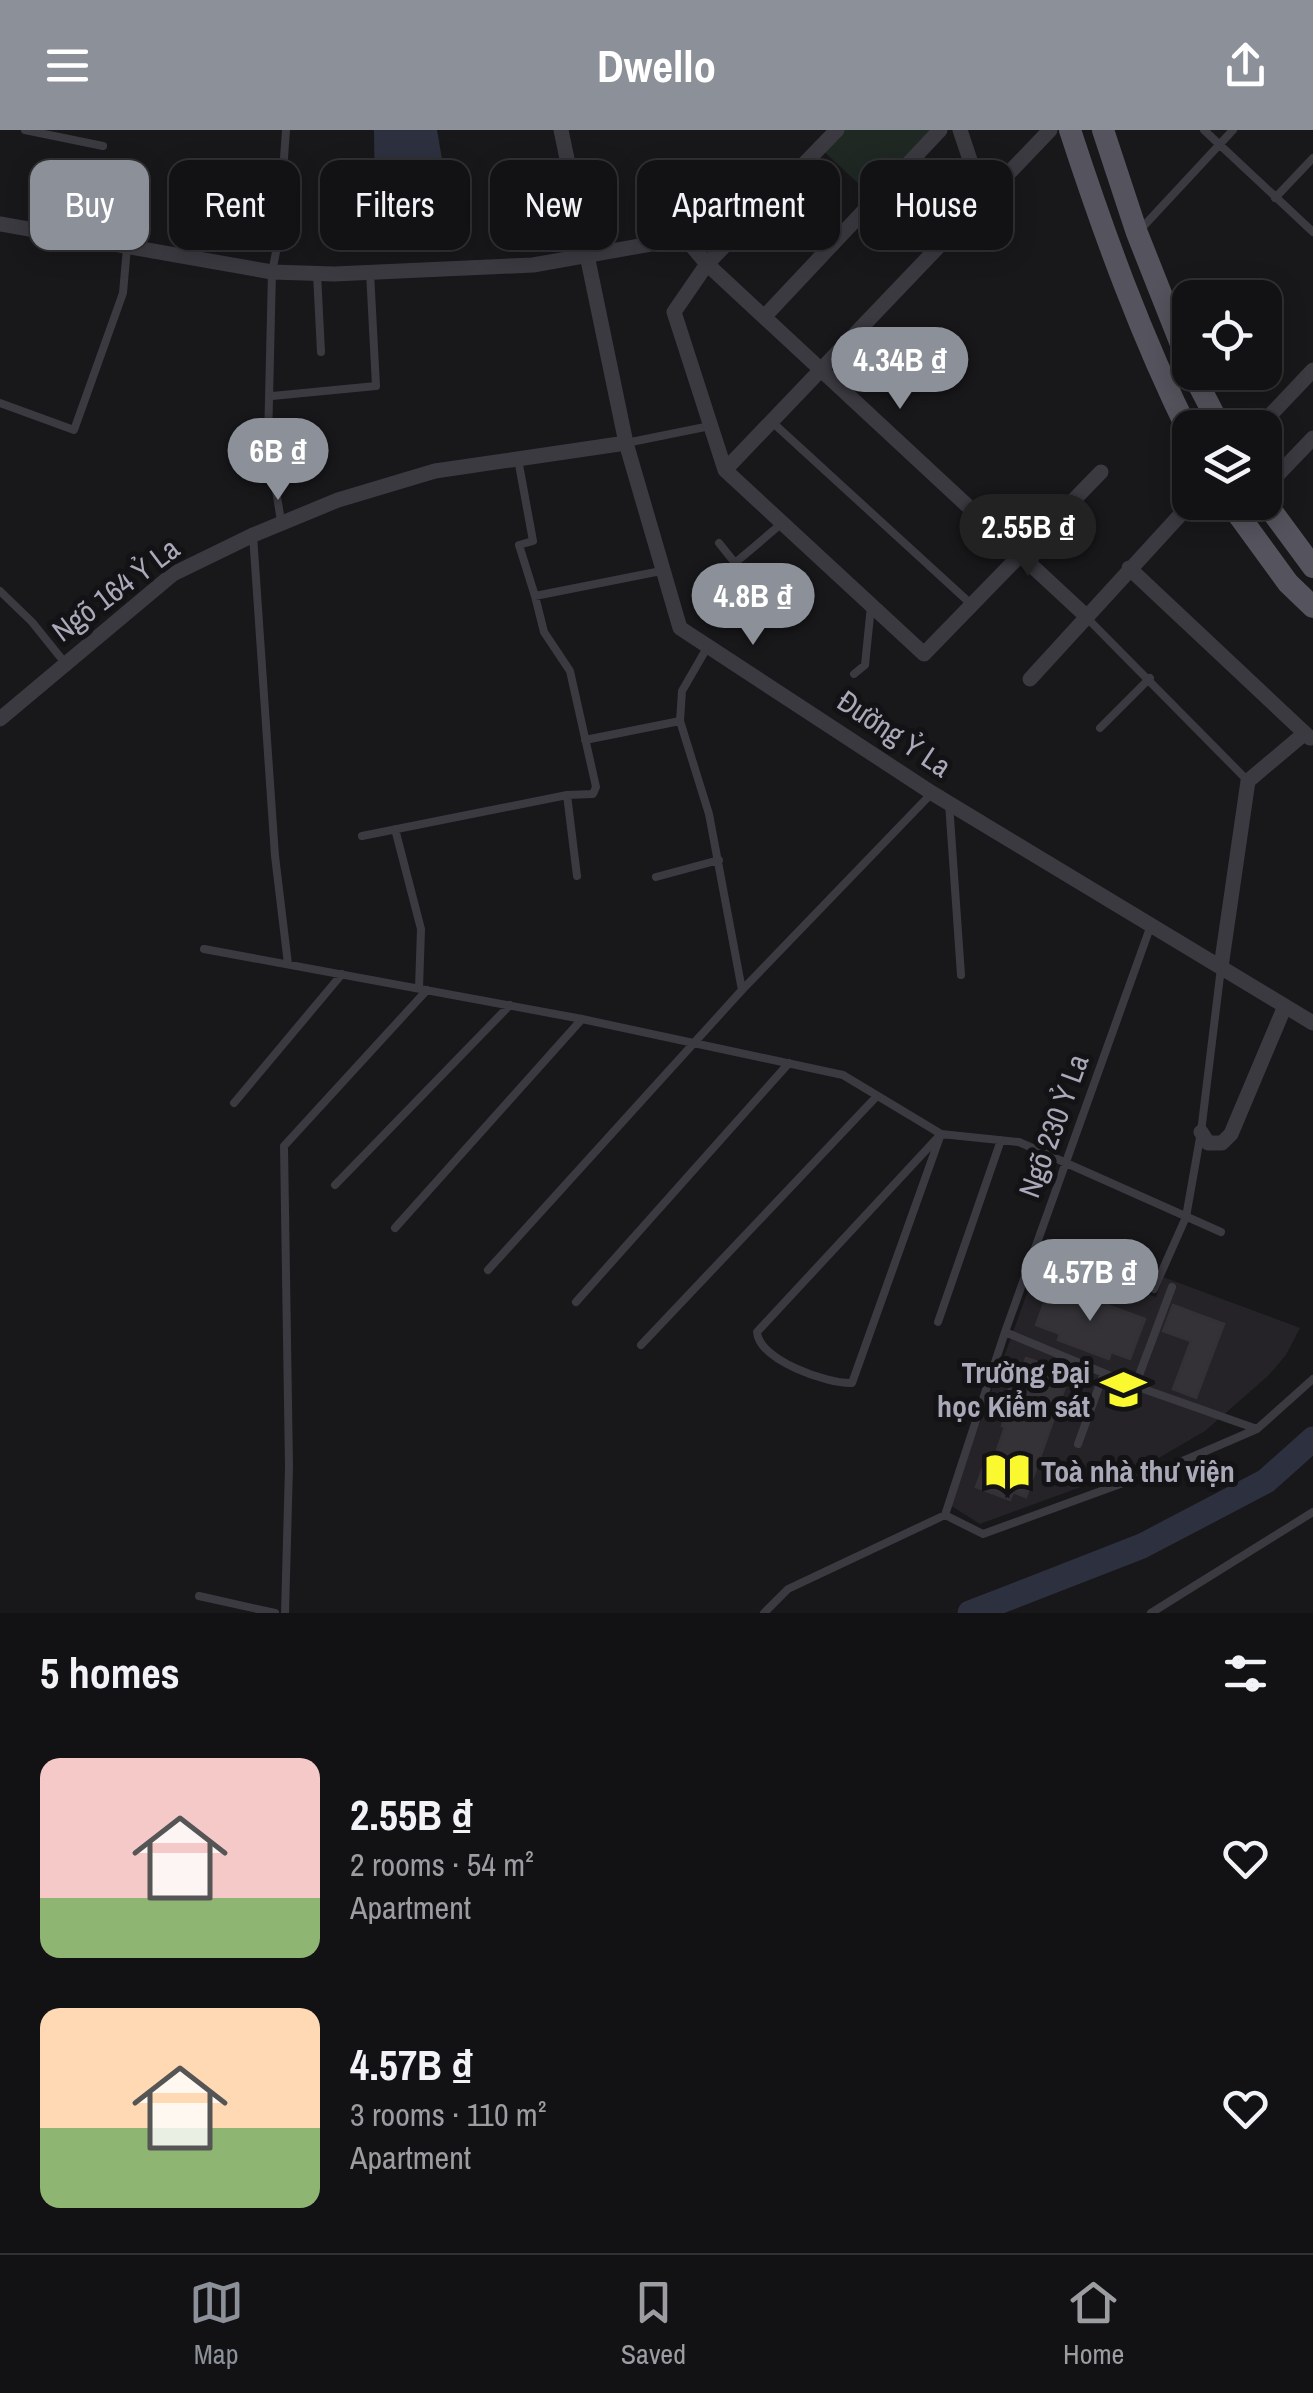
<!DOCTYPE html>
<html lang="en">
<head>
<meta charset="utf-8">
<style>
  body { margin:0; font-family:"Archivo Narrow",sans-serif; background:#1b1a1d; color:#f1f3f6; height:100vh; display:flex; flex-direction:column; font-size:38px; white-space:nowrap }
  * { box-sizing:border-box; margin:0 }
  p { font-size:32px; color:#9c9da0 }
  .icon { flex:none; width:55px; height:55px; fill:none; stroke:currentColor; stroke-width:2; stroke-linecap:round; stroke-linejoin:round }
  .map { position:relative; height:1483px; overflow:hidden }
  .drawer { display:flex; flex-direction:column; background:#121114; flex:1 }
  .drawer>* { flex:none }
  .top-card { position:absolute; left:30px; top:30px; width:1255px; height:90px; display:flex; gap:20px }
  .tools { position:absolute; left:1172px; top:150px; display:grid; gap:20px }
  .tools a { display:grid; place-items:center; width:110px; height:110px; border-radius:20px; background:#121114; box-shadow:0 5px 25px #0003,0 0 0 2px #313134; font-size:50px }
  .price { position:absolute; translate:-50% -85px; padding:0 22px; border-radius:35px; background:#8c9099; color:#fff; font-size:32px; line-height:65px; filter:drop-shadow(0 2px 5px #0008) }
  .price::after { content:''; position:absolute; left:50%; top:60px; width:30px; height:22px; margin-left:-15px; background:inherit; clip-path:polygon(0 0,100% 0,50% 100%) }
  .price.current { background:#222; color:#fff }
  ul { padding:0; list-style:none }
  li { display:flex; align-items:center; gap:30px; height:250px; padding:0 40px }
  li span { display:grid; place-items:center; flex:none; width:280px; height:200px; border-radius:20px; color:#555 }
  li>.icon { margin-inline-start:auto }
  span .icon { width:120px; height:120px; fill:#fffc; stroke-width:1 }
  li b { font-size:42px }
  h2 { display:flex; justify-content:space-between; align-items:center; height:120px; padding:0 40px; font-size:42px }
  .tag { padding:0 35px; border-radius:20px; background:#121114; box-shadow:0 5px 25px #0003,0 0 0 2px #313134; font-size:35px; line-height:90px }
  .tag.current { background:#8c9099; color:#fff }
  header { display:flex; justify-content:space-between; align-items:center; height:130px; padding:0 40px; background:#8c9099; color:#fff; font-size:45px; font-weight:700 }
  .tabs { display:flex; justify-content:space-around; align-items:center; height:140px; border-top:2px solid #313134; background:#121114; font-size:28px; color:#9c9da0 }
  .tabs a { display:grid; justify-items:center; gap:5px }
  .tabs .current { color:#8c9099 }
  .map>svg:first-child { display:block }
</style>
</head>
<body>
<header><svg class="icon" aria-label="menu" viewBox="0 0 24 24"><path d="M4 6h16M4 12h16M4 18h16"/></svg>Dwello<svg class="icon" aria-label="share" viewBox="0 0 24 24"><path d="M12 15V3M7 8l5-5 5 5M5 13v7h14v-7"/></svg></header>
<div class="map">
<svg width="1313" height="1483" viewBox="0 0 1313 1483">
  <rect width="100%" height="100%" fill="#18171a"/>
  <path fill="#252327" d="M 1041,1125 L 1156,1167 L 1163,1147 L 1300,1198 L 1286,1225 L 1268,1246 L 1205,1301 L 1157,1329 L 980,1394 L 950,1375 Z"/>
  <path fill="#1f2823" d="M 838,0 L 939,0 L 873,67 L 820,18 Z"/>
  <path fill="#2d313f" d="M 374,0 L 437,0 L 442,29 L 437,44 L 428,49 L 420,47 L 420,67 L 375,69 Z"/>
  <g fill="none" stroke-linecap="round" stroke-linejoin="round">
    <path stroke="#2d313f" stroke-width="25" d="M 970,1483 L 1142,1416 L 1266,1351 L 1313,1309"/>
  </g>
  <path fill="#343236" stroke="#333136" stroke-width="2.5" d="M 1051,1154 L 1145,1189 L 1130,1229 L 1111,1222 L 1109,1229 L 1058,1210 L 1060,1204 L 1036,1195 Z
    M 1173,1175 L 1224,1194 L 1196,1268 L 1173,1259 L 1191,1211 L 1163,1201 Z
    M 1026,1228 L 1070,1243 L 1026,1367 L 1013,1362 L 1010,1370 L 976,1357 L 988,1324 L 995,1326 L 1005,1297 L 1002,1296 L 1007,1280 L 1002,1278 L 1015,1243 L 1020,1245 Z"/>
  <g fill="none" stroke-linecap="round" stroke-linejoin="round">
    <path stroke="#3b3a41" stroke-width="8" d="M 25,0 L 103,16
      M 1204,0 L 1313,102
      M 1275,68 L 1313,28
      M 1140,100 L 1233,0
      M 317,144 L 321,222
      M 272,266 L 376,256 L 370,142
      M 0,273 L 74,300 L 123,163 L 127,117
      M 771,291 L 971,474
      M 626,313 L 710,296
      M 518,329 L 533,411 L 519,415 L 535,466 L 661,441
      M 281,391 L 268,311 L 272,142 L 278,112 L 286,0
      M 253,405 L 275,726 L 288,834
      M 719,413 L 735,433 L 781,394
      M 0,461 L 32,492 L 65,533
      M 1086,487 L 1248,651
      M 708,516 L 682,561 L 680,591 L 709,684 L 742,860
      M 854,544 L 865,535 L 871,476
      M 1100,598 L 1150,548
      M 585,610 L 680,591
      M 567,665 L 577,746
      M 949,673 L 961,845
      M 395,699 L 421,799 L 419,858
      M 362,706 L 567,665 L 593,664 L 596,657 L 570,541 L 544,502 L 535,466
      M 656,747 L 719,730
      M 204,819 L 582,889 L 843,945 L 941,1004 L 1019,1012 L 1221,1102
      M 234,973 L 342,844
      M 941,1004 L 852,1253 C 827,1254 759,1230 757,1202 Z
      M 335,1055 L 510,875
      M 395,1098 L 582,889
      M 488,1140 L 742,860 L 931,664
      M 1154,1159 L 1186,1087 L 1201,1002 L 1221,838
      M 576,1172 L 789,933
      M 938,1192 L 1001,1010
      M 1005,1202 L 1135,1256 L 1257,1299
      M 641,1215 L 877,966
      M 1135,1256 L 1172,1157
      M 1078,1314 L 1104,1243
      M 945,1385 L 1005,1202 L 1151,795
      M 945,1385 L 983,1404 L 1178,1333 L 1257,1299 L 1313,1249
      M 199,1466 L 275,1483
      M 285,1483 L 289,1337 L 284,1016 L 427,860
      M 764,1483 L 788,1459 L 945,1385
      M 1151,1483 L 1313,1382"/>
    <path stroke="#3b3a41" stroke-width="15" d="M 561,0 L 626,313 L 680,498 L 932,663 L 1313,893
      M 837,0 L 707,134 L 674,182 L 725,340 L 924,524 L 1101,342
      M 960,0 L 983,69
      M 0,94 L 272,142 L 334,144 L 533,135 L 685,108 L 707,134 L 1085,485
      M 764,187 L 940,0
      M 1258,298 L 1313,240
      M 725,340 L 1050,0
      M 1265,358 L 1313,308
      M 1129,438 L 1310,608
      M 1030,549 L 1192,372
      M 0,589 L 173,444 L 253,405 L 338,370 L 435,341 L 626,313
      M 1221,837 L 1248,651 L 1305,603
      M 1201,1002 L 1208,1013 L 1222,1013 L 1231,1004 L 1285,876"/>
    <path stroke="#55545e" stroke-width="22" d="M 1070,0 C 1104,104 1141,206 1190,305
      M 1103,0 L 1137,103 L 1190,237
      M 1192,242 L 1221,298
      M 1229,372 L 1288,453 L 1313,477
      M 1265,372 L 1313,437"/>
  </g>
  <defs>
    <symbol id="university-bare" viewBox="-9 -9 18 18"><path d="M0-5L7-2L0 1L-7-2ZM-4 1L0 2.5L4 1V4Q0 6-4 4Z" fill="#faf92f" stroke="#131215" stroke-width="2.5" paint-order="stroke"/></symbol>
    <symbol id="library-bare" viewBox="-9 -9 18 18"><path d="M-6-4Q-3-5.5-.7-3.5V5Q-3 3-6 4ZM6-4Q3-5.5 .7-3.5V5Q3 3 6 4Z" fill="#faf92f" stroke="#131215" stroke-width="2.5" paint-order="stroke"/></symbol>
  </defs>
  <g fill-rule="evenodd">
    <use href="#university-bare" x="1092" y="1228" width="63" height="63"/>
    <use href="#library-bare" x="976" y="1310" width="63" height="63"/>
  </g>
  <g text-anchor="middle" stroke-width="10" stroke-linejoin="round" paint-order="stroke">
    <g font-size="30" fill="#aaa9ba" stroke="#131215">
      <text transform="translate(116 460) rotate(-37)" y="10">Ngõ 164 Ỷ La</text>
      <text transform="translate(894 604) rotate(34)" y="10">Đường Ỷ La</text>
      <text transform="translate(1054 996) rotate(-70)" y="10">Ngõ 230 Ỷ La</text>
    </g>
    <g font-size="30" font-weight="bold" fill="#aaa9ba" stroke="#131215" text-anchor="end">
      <text x="1090" y="1253">Trường Đại<tspan x="1090" dy="34">học Kiểm sát</tspan></text>
      <text x="1041" y="1352" text-anchor="start">Toà nhà thư viện</text>
    </g>
  </g>
</svg>
<div class="tools">
<a><svg class="icon" aria-label="locate" viewBox="0 0 24 24"><circle cx="12" cy="12" r="6"/><path d="M12 2v4M12 18v4M2 12h4M18 12h4"/></svg></a>
<a><svg class="icon" aria-label="layers" viewBox="0 0 24 24"><path d="M12 4l9 5-9 5-9-5zM3 14l9 5 9-5"/></svg></a>
</div>
<b class="price" style="left:900px;top:282px">4.34B ₫</b>
<b class="price" style="left:278px;top:373px">6B ₫</b>
<b class="price current" style="left:1028px;top:449px">2.55B ₫</b>
<b class="price" style="left:753px;top:518px">4.8B ₫</b>
<b class="price" style="left:1090px;top:1194px">4.57B ₫</b>
<div class="top-card">
<a class="tag current">Buy</a>
<a class="tag">Rent</a>
<a class="tag">Filters</a>
<a class="tag">New</a>
<a class="tag">Apartment</a>
<a class="tag">House</a>
</div>
</div>
<section class="drawer">
<h2>5 homes<svg class="icon" aria-label="filters" viewBox="0 0 24 24"><path d="M4 7h16M4 17h16"/><circle cx="9" cy="7" r="2"/><circle cx="15" cy="17" r="2"/></svg></h2>
<ul>
<li><span style="background:linear-gradient(#f6c9c9 70%,#8fb573 0)"><svg class="icon" aria-label="home" viewBox="0 0 24 24"><path d="M3 11l9-7 9 7M6 9v11h12V9"/></svg></span><div><b>2.55B ₫</b><p>2 rooms · 54 m²</p><p>Apartment</p></div><svg class="icon" aria-label="heart" viewBox="0 0 24 24"><path d="M12 20l-8-8c-3-5 5-10 8-4 3-6 11-1 8 4z"/></svg></li>
<li><span style="background:linear-gradient(#ffd9b3 60%,#8fb573 0)"><svg class="icon" aria-label="home" viewBox="0 0 24 24"><path d="M3 11l9-7 9 7M6 9v11h12V9"/></svg></span><div><b>4.57B ₫</b><p>3 rooms · 110 m²</p><p>Apartment</p></div><svg class="icon" aria-label="heart" viewBox="0 0 24 24"><path d="M12 20l-8-8c-3-5 5-10 8-4 3-6 11-1 8 4z"/></svg></li>
</ul>
</section>
<nav class="tabs">
<a class="current"><svg class="icon" aria-label="map" viewBox="0 0 24 24"><path d="M3 6l6-2 6 2 6-2v14l-6 2-6-2-6 2zM9 4v14M15 6v14"/></svg>Map</a>
<a><svg class="icon" aria-label="saved" viewBox="0 0 24 24"><path d="M7 4h10v16l-5-4-5 4z"/></svg>Saved</a>
<a><svg class="icon" aria-label="home" viewBox="0 0 24 24"><path d="M3 11l9-7 9 7M6 9v11h12V9"/></svg>Home</a>
</nav>
</body>
</html>
